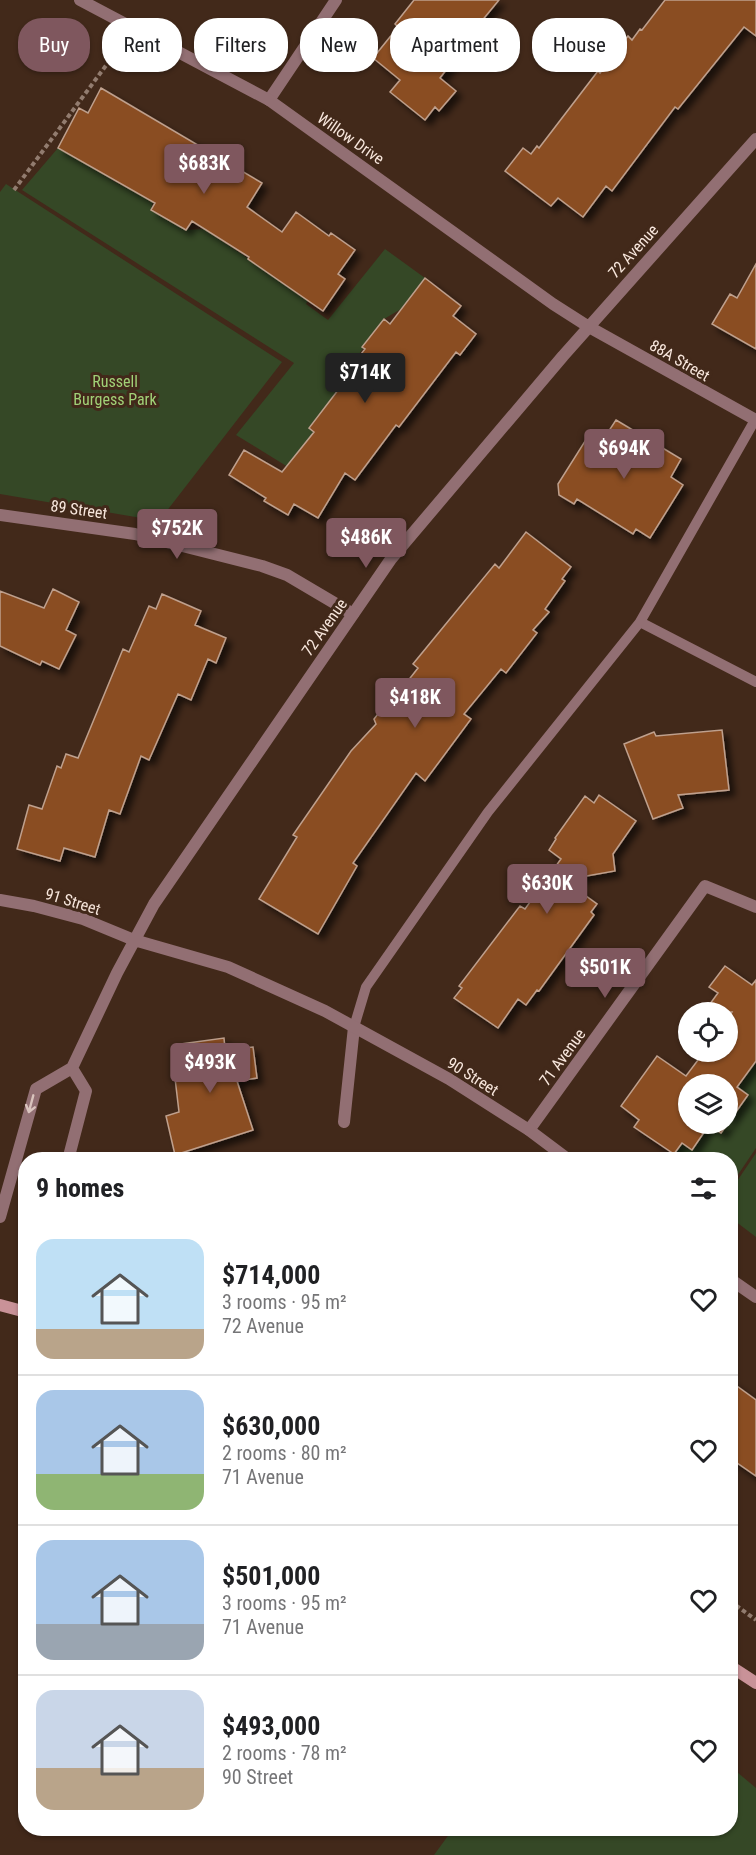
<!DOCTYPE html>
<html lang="en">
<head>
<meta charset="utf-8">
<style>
  body { margin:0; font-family:"Roboto Condensed",sans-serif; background:#f6f6f6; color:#202124; height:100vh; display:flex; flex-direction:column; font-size:22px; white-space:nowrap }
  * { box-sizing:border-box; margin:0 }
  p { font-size:20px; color:#757577 }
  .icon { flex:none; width:33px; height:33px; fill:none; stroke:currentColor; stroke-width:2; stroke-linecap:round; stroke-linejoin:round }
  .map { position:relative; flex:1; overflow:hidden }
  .drawer { position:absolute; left:18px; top:1152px; width:720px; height:684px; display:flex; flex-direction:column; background:#fff; border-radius:24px; box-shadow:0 2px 4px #0004 }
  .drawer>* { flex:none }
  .banner { position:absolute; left:18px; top:18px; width:720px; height:54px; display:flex; gap:12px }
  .fabs { position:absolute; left:678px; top:1002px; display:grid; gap:12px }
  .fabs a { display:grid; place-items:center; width:60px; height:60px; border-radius:50%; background:#fff; box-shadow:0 2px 4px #0004; font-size:30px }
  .price { position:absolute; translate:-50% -51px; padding:0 14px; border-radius:6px; background:#7f575e; color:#fff; font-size:20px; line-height:39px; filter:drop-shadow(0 2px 3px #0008) }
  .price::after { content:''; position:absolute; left:50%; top:36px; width:18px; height:14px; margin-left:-9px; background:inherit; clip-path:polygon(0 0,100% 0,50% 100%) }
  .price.on { background:#222; color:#fff }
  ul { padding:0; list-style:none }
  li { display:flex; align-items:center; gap:18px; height:150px; padding:0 18px }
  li+li { border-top:2px solid #e0e0e0 }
  li span { display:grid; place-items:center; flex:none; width:168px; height:120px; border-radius:18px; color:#555 }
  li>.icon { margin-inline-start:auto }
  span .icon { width:72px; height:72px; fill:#fffc; stroke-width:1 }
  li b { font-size:26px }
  h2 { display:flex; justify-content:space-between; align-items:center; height:72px; padding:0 18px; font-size:26px }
  .pill { padding:0 21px; border-radius:24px; background:#fff; box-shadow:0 2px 4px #0004; font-size:21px; line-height:54px }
  .pill.on { background:#7f575e; color:#fff }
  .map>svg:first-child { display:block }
</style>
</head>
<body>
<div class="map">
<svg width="756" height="1855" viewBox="0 0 756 1855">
  <defs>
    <filter id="shadow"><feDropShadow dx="5.5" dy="5.5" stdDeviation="3" flood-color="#0009"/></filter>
  </defs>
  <rect width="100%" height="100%" fill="#42291a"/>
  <path fill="#354826" d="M 58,148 L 107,172 L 110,179 L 127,188 L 130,184 L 154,197 L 151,210 L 186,230 L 204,229 L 309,299 L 306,304 L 328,320 L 385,249 L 425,278 L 401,309 L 384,319 L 342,378 L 345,381 L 309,428 L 314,432 L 309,480 L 236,435 L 294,363 L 22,190 Z
    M 6,184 L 282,362 L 159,521 L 0,494 L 0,192 Z
    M 756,1061 L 756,1148 L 731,1185 L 730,1160 L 671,1160 L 682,1143 L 692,1150 L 691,1132 L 697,1124 L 707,1124 L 721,1133 L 748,1095 L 738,1088 Z
    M 756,1153 L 756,1237 L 731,1218 L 731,1190 Z
    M 731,1767 L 756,1788 L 756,1855 L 434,1855 L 453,1829 L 730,1828 Z"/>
  <path fill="#8a4d23" stroke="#bfa08d" stroke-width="1.5" fill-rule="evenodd" filter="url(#shadow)" d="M 414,0 L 499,0 L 471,34 L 473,35 L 440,78 L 456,91 L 439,111 L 435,107 L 425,120 L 390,92 L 400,80 L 373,58 L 398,27 L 395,24 Z
    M 665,0 L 756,0 L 756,36 L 744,27 L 678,109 L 675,107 L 612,191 L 606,186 L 583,217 L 558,198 L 551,206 L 505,171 L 523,148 L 531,154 L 537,146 L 539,148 L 598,71 L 600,73 L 628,36 L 632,40 L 640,29 L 642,30 Z
    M 101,88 L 262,183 L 247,207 L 282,232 L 296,212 L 329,236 L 331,233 L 355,250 L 338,274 L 345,279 L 323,311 L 248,259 L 249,257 L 192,221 L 186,230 L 151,210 L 155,203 L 58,148 L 79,108 L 88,113 Z
    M 756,264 L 756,349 L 712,324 L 730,294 L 737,298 Z
    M 425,278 L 461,306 L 453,316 L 476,334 L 460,355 L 456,352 L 399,427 L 396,425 L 355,480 L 345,473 L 318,518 L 294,504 L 288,515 L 264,501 L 266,498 L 229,475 L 244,450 L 282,472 L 314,432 L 309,428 L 345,381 L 342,378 L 365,349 L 362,347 L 384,319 L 390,324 Z
    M 616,420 L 681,459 L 671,477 L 683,485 L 650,538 L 636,529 L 633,534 L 577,499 L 574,504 L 559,495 L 558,484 L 587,438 L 599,446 Z
    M 526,532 L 571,567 L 562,579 L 565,581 L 545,609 L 549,612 L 533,630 L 537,633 L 506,673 L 501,669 L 464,714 L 471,719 L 425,781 L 416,773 L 353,863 L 357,866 L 318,934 L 259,899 L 297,837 L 293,835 L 351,751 L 376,724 L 374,719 L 381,710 L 386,710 L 408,683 L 407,682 L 418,668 L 413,664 L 495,564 L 499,568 Z
    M 53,589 L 79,602 L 66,630 L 76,635 L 59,669 L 42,661 L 40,665 L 0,646 L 0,591 L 44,608 Z
    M 162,594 L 201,611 L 195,625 L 226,638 L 216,663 L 208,659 L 191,700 L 178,694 L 149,760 L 141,756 L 120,814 L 109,810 L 95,857 L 64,848 L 60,861 L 17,849 L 29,805 L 42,809 L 57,766 L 61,768 L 66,754 L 78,758 L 123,649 L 129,652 L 149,606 L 156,609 Z
    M 722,730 L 729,790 L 678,795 L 683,808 L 653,819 L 624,744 L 654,732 L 656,736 Z
    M 599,795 L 636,821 L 613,854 L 615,871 L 564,880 L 597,904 L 591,912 L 594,915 L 539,991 L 537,990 L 526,1005 L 518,999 L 498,1028 L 454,998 L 462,988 L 459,986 L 520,906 L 525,909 L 561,859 L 549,850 L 556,839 L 555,838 L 585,796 L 594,803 Z
    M 725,966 L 752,985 L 756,980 L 756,1061 L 737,1087 L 748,1095 L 721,1133 L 709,1125 L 692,1150 L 682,1143 L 674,1154 L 634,1127 L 639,1120 L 621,1106 L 657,1056 L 686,1076 L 704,1052 L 728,1052 L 728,1019 L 732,1012 L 704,1012 L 718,993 L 709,987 ZM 688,1084 L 728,1084 L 728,1124 L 688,1124 Z
    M 224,1038 L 225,1050 L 253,1047 L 257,1078 L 237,1081 L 253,1130 L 175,1155 L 166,1116 L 179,1112 L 173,1061 L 175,1061 L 174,1045 Z
    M 730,1381 L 756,1400 L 756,1476 L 730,1458 Z"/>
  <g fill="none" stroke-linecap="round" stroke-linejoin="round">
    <path stroke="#927c6f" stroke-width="4" stroke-dasharray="4.5 3" stroke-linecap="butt" d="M 14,190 L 113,56
      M 730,1601 L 756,1620"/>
    <path stroke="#926f73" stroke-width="10" d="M 755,420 L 640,622 L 756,682
      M 354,1027 L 366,987 L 488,812 L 640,622"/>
    <path stroke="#926f73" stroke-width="12" d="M 269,100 L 336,0
      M 589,327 L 756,420
      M 0,515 L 135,534 L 262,566 L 287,575 L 353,614
      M 0,900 L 34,906 L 83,919 L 134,940
      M 344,1122 L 354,1027
      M 529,1130 L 705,886 L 756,907"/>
    <path stroke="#926f73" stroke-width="12" d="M 80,0 L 269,100 L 553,304 L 589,327
      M 134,940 L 228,967 L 325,1011 L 449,1079 L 529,1130 L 569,1160
      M 68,1160 L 86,1091 L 72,1068
      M 0,1217 L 36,1089 L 72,1068 L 117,973 L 154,904 L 391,559 L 563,356 L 756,139
      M 730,1279 L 756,1297"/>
    <path stroke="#c99298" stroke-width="12" d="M 0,1305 L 26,1312
      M 730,1666 L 756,1683"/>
  </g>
  <defs><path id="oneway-shaft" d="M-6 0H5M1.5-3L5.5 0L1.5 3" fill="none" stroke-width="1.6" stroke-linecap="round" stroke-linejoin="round" transform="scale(1.5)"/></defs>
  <use stroke="#d9c3bd" href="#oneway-shaft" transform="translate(31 1104) rotate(105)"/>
  <g text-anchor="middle" stroke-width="6" stroke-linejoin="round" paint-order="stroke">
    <g font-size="16" fill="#f8e7dd" stroke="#42291a">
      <text transform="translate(351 138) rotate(35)" y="6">Willow Drive</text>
      <text transform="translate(633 251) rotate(-48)" y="6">72 Avenue</text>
      <text transform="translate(680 360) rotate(30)" y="6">88A Street</text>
      <text transform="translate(79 509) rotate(8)" y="6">89 Street</text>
      <text transform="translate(324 627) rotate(-55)" y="6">72 Avenue</text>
      <text transform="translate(73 901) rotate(17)" y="6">91 Street</text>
      <text transform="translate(562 1057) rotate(-54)" y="6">71 Avenue</text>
      <text transform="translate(473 1076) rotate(32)" y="6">90 Street</text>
    </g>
    <g font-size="16" fill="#a1d177" stroke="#42291a">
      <text x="115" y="387">Russell<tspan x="115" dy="18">Burgess Park</tspan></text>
    </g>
  </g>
</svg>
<div class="fabs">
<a><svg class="icon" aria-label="locate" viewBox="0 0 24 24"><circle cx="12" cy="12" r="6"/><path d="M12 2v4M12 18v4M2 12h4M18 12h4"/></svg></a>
<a><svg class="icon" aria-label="layers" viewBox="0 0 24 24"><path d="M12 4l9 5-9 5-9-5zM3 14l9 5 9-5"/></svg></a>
</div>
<b class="price" style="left:204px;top:195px">$683K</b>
<b class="price on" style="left:365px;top:404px">$714K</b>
<b class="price" style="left:624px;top:480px">$694K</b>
<b class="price" style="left:177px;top:560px">$752K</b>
<b class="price" style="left:366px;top:569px">$486K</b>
<b class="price" style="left:415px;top:729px">$418K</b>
<b class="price" style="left:547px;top:915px">$630K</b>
<b class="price" style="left:605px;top:999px">$501K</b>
<b class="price" style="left:210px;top:1094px">$493K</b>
<div class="banner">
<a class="pill on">Buy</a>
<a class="pill">Rent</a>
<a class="pill">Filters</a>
<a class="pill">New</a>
<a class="pill">Apartment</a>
<a class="pill">House</a>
</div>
<section class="drawer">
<h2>9 homes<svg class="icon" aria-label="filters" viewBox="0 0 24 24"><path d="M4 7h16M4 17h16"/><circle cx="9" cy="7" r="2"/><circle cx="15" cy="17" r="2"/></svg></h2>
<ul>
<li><span style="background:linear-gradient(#bfe0f5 75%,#b9a48a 0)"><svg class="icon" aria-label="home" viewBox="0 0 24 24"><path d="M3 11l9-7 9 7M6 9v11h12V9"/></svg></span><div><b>$714,000</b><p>3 rooms · 95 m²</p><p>72 Avenue</p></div><svg class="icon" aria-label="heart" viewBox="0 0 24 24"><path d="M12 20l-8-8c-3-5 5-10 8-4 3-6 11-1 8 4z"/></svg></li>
<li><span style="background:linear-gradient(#a9c7e8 70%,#8fb573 0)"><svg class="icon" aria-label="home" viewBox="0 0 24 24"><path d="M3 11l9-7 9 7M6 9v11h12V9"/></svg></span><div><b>$630,000</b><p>2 rooms · 80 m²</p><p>71 Avenue</p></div><svg class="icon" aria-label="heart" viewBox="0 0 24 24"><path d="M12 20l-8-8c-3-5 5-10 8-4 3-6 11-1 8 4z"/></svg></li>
<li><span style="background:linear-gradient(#a9c7e8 70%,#9aa5b1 0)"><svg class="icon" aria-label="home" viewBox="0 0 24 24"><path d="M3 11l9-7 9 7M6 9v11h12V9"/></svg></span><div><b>$501,000</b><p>3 rooms · 95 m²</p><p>71 Avenue</p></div><svg class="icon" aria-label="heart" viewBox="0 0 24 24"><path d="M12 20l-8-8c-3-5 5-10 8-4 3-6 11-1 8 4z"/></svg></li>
<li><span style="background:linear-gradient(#c9d6e8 65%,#b9a48a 0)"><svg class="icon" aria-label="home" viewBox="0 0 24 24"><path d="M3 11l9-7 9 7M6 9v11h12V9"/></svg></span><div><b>$493,000</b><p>2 rooms · 78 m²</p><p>90 Street</p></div><svg class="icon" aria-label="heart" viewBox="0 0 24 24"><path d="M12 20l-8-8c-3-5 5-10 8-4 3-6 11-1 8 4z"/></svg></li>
</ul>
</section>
</div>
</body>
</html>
